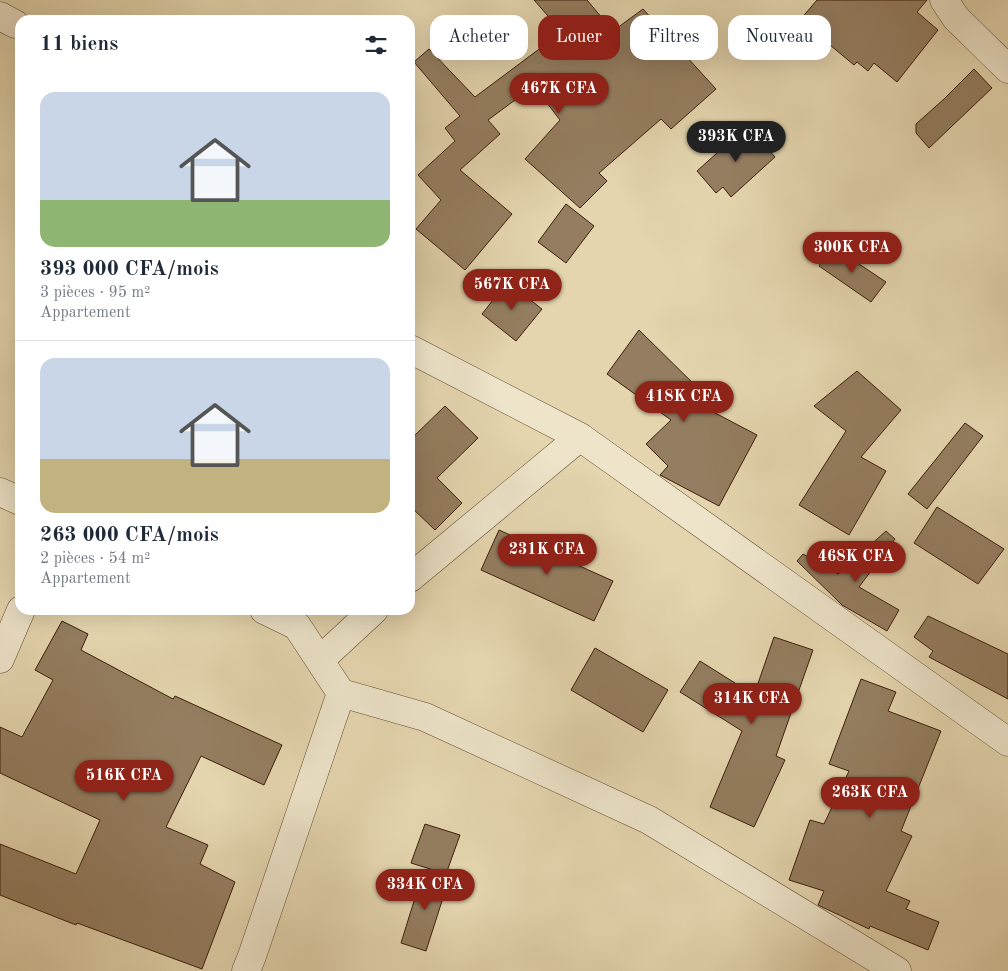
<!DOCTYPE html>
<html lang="fr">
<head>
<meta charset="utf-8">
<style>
  body { margin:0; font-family:"Old Standard TT",serif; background:#f2f2f3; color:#1f2937; height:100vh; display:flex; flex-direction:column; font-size:19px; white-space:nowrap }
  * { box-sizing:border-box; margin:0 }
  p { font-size:16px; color:#747a83 }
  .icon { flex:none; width:28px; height:28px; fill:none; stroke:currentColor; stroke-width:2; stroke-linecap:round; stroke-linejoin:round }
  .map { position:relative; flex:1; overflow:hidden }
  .sheet { position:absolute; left:15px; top:15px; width:400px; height:600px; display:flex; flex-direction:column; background:#fff; border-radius:15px; box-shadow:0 5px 20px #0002 }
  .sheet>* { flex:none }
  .top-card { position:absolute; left:430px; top:15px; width:475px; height:45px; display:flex; gap:10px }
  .price { position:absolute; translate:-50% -42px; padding:0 11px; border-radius:18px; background:#8f2418; color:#fff; font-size:16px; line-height:32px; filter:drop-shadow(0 1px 2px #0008) }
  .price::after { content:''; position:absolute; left:50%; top:30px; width:15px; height:11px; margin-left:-8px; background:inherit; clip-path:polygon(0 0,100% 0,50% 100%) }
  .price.current { background:#222; color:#fff }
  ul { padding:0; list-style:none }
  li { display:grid; align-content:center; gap:10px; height:265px; padding:0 25px }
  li+li { border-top:1px solid #e0e1e3 }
  li span { display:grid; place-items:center; height:155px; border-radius:15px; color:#555 }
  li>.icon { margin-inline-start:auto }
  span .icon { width:90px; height:90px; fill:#fffc; stroke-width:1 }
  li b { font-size:21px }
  h2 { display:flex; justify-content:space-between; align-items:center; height:60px; padding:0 25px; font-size:21px }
  .tag { padding:0 18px; border-radius:15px; background:#fff; box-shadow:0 5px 20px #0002; font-size:18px; line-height:45px }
  .tag.current { background:#8f2418; color:#fff }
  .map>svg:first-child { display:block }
</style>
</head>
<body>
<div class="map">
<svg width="1008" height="971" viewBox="0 0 1008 971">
  <rect width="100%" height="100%" fill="#e4d5ae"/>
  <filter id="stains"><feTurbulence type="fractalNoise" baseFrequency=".004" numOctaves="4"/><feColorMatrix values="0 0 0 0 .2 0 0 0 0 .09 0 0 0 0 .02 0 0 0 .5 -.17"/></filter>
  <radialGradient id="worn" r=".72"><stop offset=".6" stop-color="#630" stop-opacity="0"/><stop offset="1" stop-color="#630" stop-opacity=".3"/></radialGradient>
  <path fill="#947d60" stroke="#3d1e0b" d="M 534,0 L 587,0 L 613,31 L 643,9 L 716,89 L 671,129 L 661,119 L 599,173 L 607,181 L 580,208 L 525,159 L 560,120 L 534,86 L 488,120 L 500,134 L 460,170 L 512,214 L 465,270 L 416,229 L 441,200 L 418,175 L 455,141 L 445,128 L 460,116 L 414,62 L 429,49 L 475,97 L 562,32 Z
    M 817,0 L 927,0 L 917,12 L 938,30 L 897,82 L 874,63 L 868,71 L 857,62 L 854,65 L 800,20 Z
    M 974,69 L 992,88 L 929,148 L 916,133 L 916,124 L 944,99 Z
    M 747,126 L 775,157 L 731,197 L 723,187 L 716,193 L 697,171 Z
    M 566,204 L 594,226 L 566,263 L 538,242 Z
    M 832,246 L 886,282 L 871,302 L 819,266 Z
    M 507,282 L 542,309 L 516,341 L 482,314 Z
    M 639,330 L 706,396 L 698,404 L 757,435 L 719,506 L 660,475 L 668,466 L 646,444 L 671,420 L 607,374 Z
    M 857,371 L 901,410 L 861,457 L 886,471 L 849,535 L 799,505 L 846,431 L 814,406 Z
    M 445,406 L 478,438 L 437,478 L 462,503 L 435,530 L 410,506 L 410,440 Z
    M 965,423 L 983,436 L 927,509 L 908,494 Z
    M 937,507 L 1004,549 L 978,584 L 914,543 Z
    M 499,530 L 613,581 L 594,621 L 481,570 Z
    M 886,531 L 895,539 L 859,587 L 899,610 L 887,631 L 842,605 L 797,561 L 803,554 L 838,574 Z
    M 928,616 L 1008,654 L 1008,699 L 929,657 L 933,651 L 914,637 Z
    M 62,621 L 88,634 L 81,650 L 173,699 L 175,696 L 282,745 L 264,785 L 201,756 L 166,827 L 208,845 L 200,864 L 235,882 L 202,969 L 77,923 L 76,925 L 0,895 L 0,844 L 76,874 L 100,820 L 0,773 L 0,727 L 22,737 L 53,680 L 35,670 Z
    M 774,637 L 813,650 L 776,756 L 785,760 L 754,827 L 710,807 L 742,731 L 680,692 L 700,661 L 754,695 Z
    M 595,648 L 668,690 L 643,732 L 571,690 Z
    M 861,679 L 896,692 L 888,711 L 941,731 L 901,831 L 912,836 L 886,891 L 910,901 L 906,909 L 939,922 L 928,950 L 870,926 L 869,929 L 822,907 L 818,905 L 824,891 L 789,880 L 810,820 L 824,824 L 849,771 L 829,764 Z
    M 425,824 L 460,835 L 446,874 L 411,863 Z
    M 423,872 L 449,879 L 426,951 L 401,943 Z"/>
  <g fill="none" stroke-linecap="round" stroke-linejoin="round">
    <defs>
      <path id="minor" d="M 944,0 L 956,18 L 1008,69
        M 0,16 L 15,24
        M 410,349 L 580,437
        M 0,492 L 20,501
        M 410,578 L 580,437 L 1008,742
        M 264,610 L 297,626 L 341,693 L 425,717 L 649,820 L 897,971
        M 0,659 L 21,610
        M 320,660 L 374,610
        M 246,971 L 252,956 L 341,693"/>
    </defs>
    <use href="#minor" stroke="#674c34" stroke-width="29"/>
    <use href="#minor" stroke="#ede4ca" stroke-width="28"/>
  </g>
  <rect width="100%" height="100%" filter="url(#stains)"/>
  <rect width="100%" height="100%" fill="url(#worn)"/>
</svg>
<b class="price" style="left:559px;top:115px">467K CFA</b>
<b class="price current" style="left:736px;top:163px">393K CFA</b>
<b class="price" style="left:852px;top:274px">300K CFA</b>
<b class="price" style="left:512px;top:311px">567K CFA</b>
<b class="price" style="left:684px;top:423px">418K CFA</b>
<b class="price" style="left:547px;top:576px">231K CFA</b>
<b class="price" style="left:856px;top:583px">468K CFA</b>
<b class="price" style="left:752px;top:725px">314K CFA</b>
<b class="price" style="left:124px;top:802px">516K CFA</b>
<b class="price" style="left:870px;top:819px">263K CFA</b>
<b class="price" style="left:425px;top:911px">334K CFA</b>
<div class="top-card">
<a class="tag">Acheter</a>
<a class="tag current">Louer</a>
<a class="tag">Filtres</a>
<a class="tag">Nouveau</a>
</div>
<section class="sheet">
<h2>11 biens<svg class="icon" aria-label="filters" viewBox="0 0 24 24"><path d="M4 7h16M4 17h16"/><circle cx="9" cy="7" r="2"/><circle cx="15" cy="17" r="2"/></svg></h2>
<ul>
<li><span style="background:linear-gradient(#c9d6e8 70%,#8fb573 0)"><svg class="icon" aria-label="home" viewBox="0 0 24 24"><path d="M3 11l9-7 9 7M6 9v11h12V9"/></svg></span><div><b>393 000 CFA/mois</b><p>3 pièces · 95 m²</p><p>Appartement</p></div></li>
<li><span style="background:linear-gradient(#c9d6e8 65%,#c2b280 0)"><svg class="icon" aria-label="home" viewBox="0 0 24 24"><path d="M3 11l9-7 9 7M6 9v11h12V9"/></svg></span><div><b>263 000 CFA/mois</b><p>2 pièces · 54 m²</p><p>Appartement</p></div></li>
</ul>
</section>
</div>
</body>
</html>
